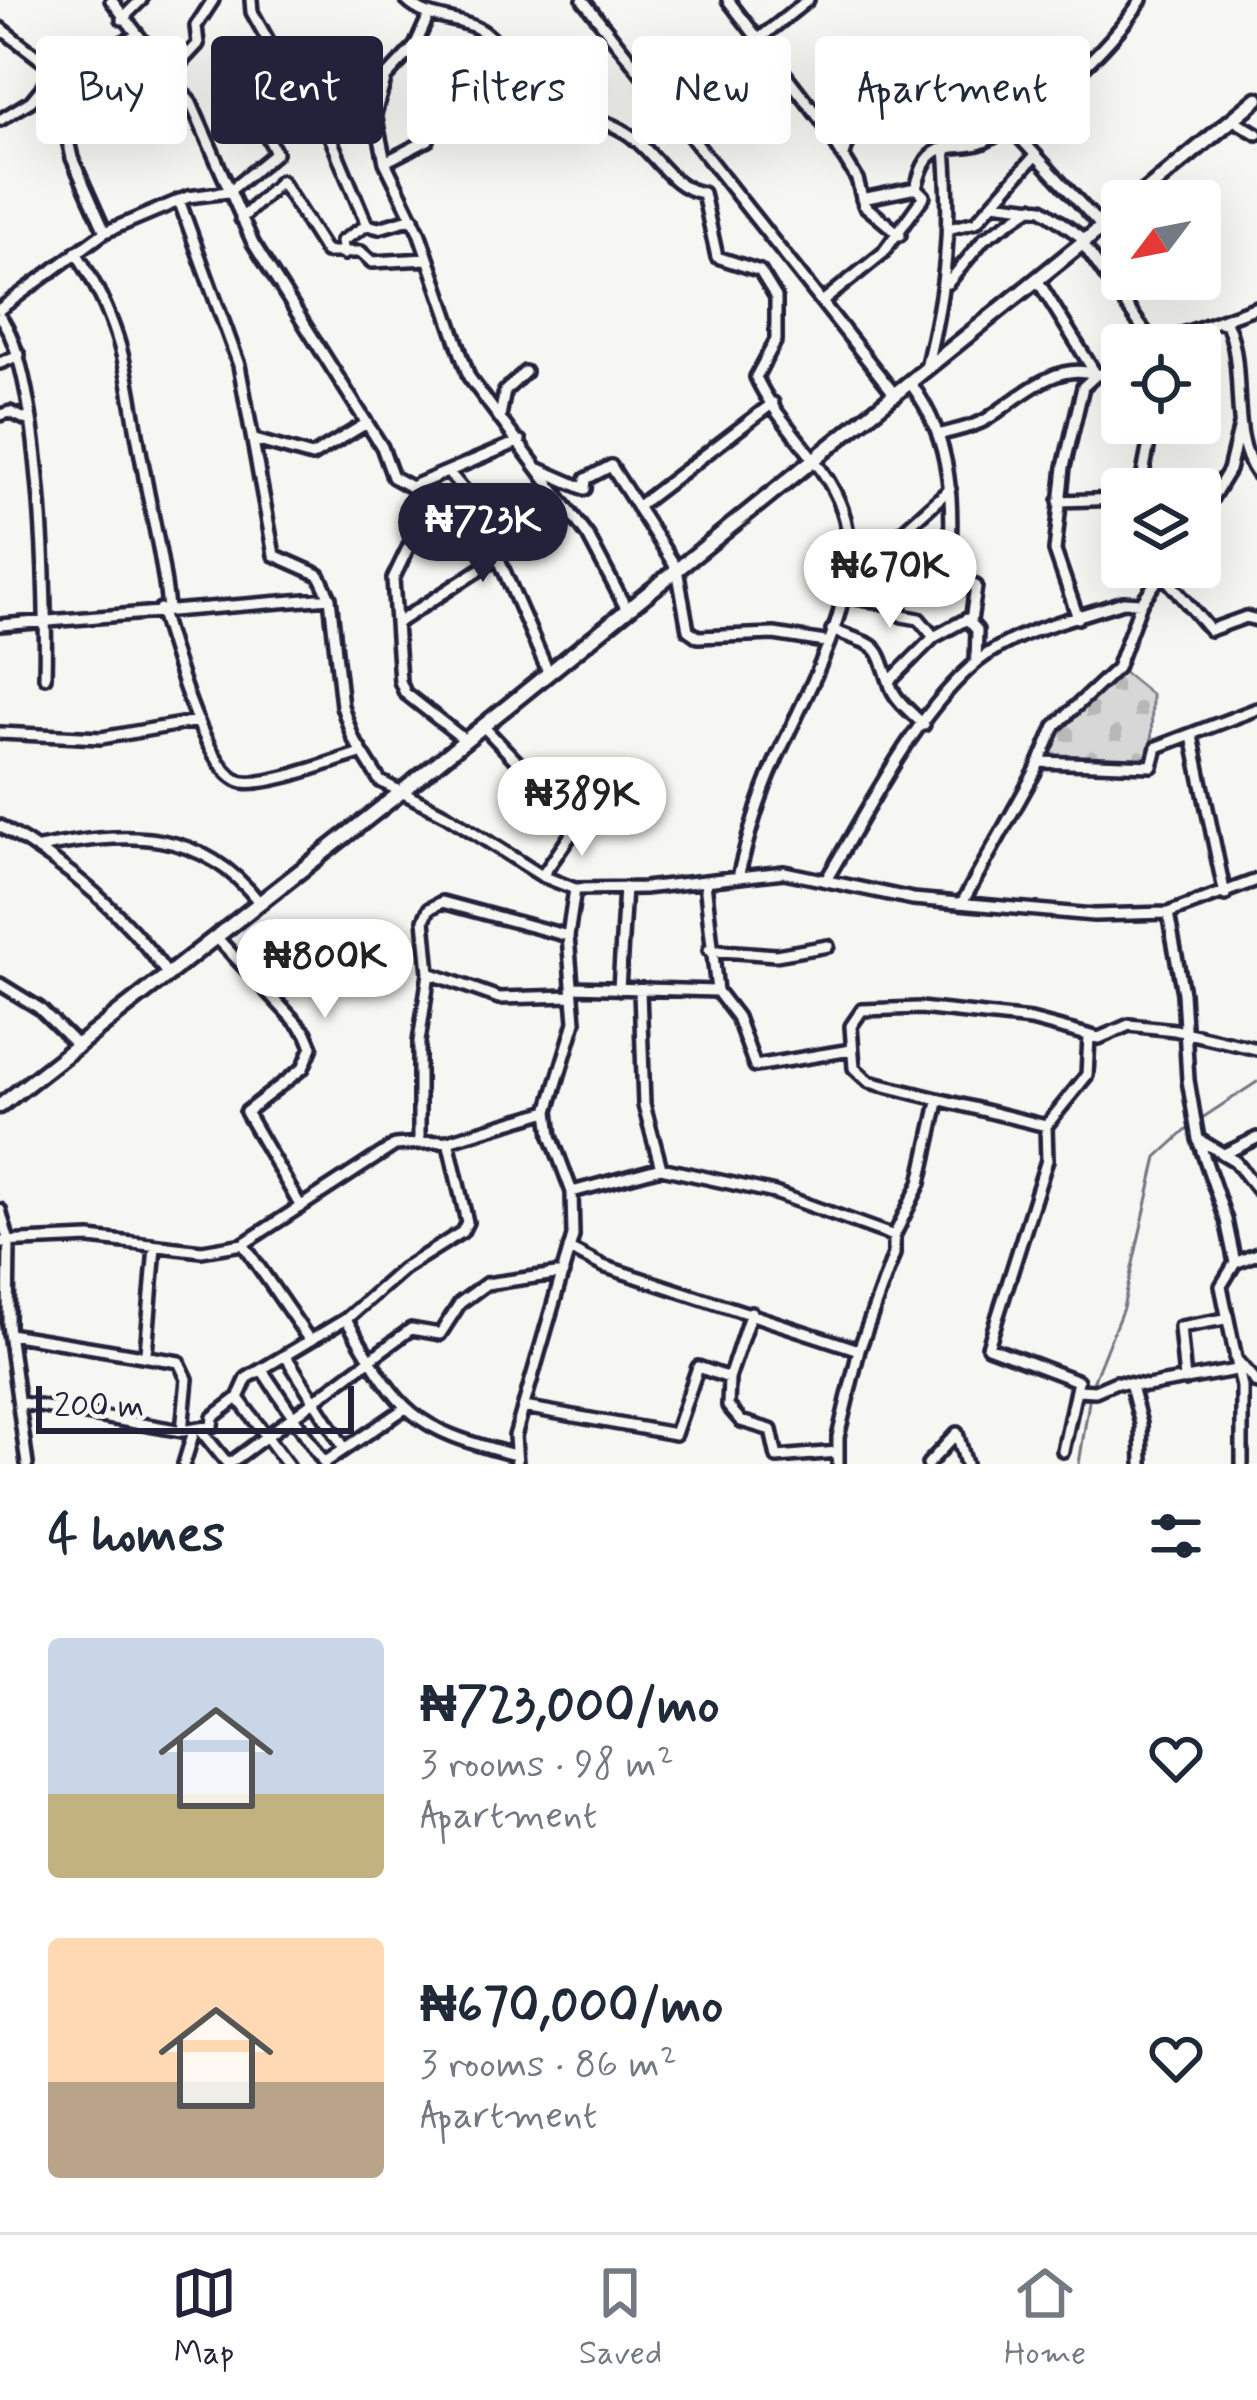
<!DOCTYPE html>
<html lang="en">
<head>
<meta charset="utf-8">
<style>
  body { margin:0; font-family:Mynerve,sans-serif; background:#f2f2f3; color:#1f2937; height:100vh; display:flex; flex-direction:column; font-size:45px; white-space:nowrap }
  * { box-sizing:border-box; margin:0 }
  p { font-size:39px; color:#747a83 }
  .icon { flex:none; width:66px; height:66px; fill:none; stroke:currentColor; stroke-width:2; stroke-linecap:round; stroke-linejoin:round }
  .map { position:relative; height:1464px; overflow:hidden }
  .panel { display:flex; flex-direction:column; background:#fff; flex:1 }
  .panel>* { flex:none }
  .banner { position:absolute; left:36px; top:36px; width:1185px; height:108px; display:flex; gap:24px }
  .needle { width:78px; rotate:238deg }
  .buttons { position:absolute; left:1101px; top:180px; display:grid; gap:24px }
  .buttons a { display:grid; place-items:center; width:120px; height:120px; border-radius:12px; background:#fff; box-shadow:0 12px 48px #0002; font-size:60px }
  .scale { position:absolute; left:36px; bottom:30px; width:318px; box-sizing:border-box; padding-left:12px; border:6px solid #22223b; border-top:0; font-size:33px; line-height:42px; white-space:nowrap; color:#22223b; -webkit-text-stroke:9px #f6f6f2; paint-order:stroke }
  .price { position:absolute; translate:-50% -102px; padding:0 27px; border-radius:42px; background:#fff; color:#222; font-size:39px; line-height:78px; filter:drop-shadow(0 3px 6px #0008) }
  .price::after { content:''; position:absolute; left:50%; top:72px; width:36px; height:27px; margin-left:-18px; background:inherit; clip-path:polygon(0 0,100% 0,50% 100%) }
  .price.active { background:#22223b; color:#fff }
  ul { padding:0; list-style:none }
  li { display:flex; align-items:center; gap:36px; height:300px; padding:0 48px }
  li span { display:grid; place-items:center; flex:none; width:336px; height:240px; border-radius:12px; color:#555 }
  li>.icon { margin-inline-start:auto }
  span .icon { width:144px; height:144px; fill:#fffc; stroke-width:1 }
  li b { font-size:51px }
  h2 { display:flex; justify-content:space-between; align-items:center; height:144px; padding:0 48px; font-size:51px }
  .chip { padding:0 42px; border-radius:12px; background:#fff; box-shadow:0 12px 48px #0002; font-size:42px; line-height:108px }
  .chip.active { background:#22223b; color:#fff }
  .menu { display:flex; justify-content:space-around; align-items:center; height:168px; border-top:3px solid #e0e1e3; background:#fff; font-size:33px; color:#747a83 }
  .menu a { display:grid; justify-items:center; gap:6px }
  .menu .active { color:#22223b }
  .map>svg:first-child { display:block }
</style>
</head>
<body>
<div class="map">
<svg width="1257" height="1464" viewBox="0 0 1257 1464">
  <defs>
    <pattern id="cemetery-stones" width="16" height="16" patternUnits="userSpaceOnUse" patternTransform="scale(3)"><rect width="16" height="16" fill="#d7d7d7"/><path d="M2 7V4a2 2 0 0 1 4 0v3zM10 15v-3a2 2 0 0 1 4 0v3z" fill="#b8b8b9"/></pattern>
  </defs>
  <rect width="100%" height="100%" fill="#f6f6f2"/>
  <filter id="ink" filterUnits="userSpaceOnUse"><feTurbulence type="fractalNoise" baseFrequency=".00833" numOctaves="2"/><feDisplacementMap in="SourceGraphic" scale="24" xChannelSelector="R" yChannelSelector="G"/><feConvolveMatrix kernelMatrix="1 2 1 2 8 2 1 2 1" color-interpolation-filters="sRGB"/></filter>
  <g filter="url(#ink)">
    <path fill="url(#cemetery-stones)" stroke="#7c7c89" stroke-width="3" d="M 1120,669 L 1152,695 L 1151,765 L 1045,759 L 1058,726 Z"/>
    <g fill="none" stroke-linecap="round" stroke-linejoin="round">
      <path stroke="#757583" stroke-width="3" d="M 1199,1120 L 1257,1082
        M 1092,1385 L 1123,1308 L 1157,1157 L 1191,1126
        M 1079,1464 L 1090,1395"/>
      <defs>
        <path id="street" d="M 111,0 L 191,103 L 253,243 L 382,447 L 393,477 L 411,487 L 520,441
          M 406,0 C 428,22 457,16 481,30 C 507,46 509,76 531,94 C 557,114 596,114 625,132 C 654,149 668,188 703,193
          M 583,0 L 896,396
          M 728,0 L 823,123 L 857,179 L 864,205 L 900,235
          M 429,15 L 415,46 L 386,77 L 375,114 L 385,162 L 419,232 L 469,377 L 588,536 L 626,608
          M 122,19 L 141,0
          M 0,28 L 52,68 L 72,158 L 105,232
          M 760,38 L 808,0
          M 280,62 L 323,120 L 367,225
          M 171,73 L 198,44 L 196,26 L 213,0
          M 1232,119 L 1257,134
          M 0,120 L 31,101 L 54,73 L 134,37
          M 1009,126 L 1103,228
          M 844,155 L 857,115 L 874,98
          M 385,162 L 428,140
          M 703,193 L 717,257 L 760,271 L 776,297 L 776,340 L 756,377 C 777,424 824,459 842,509 C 870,587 806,692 775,762 C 758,800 748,837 738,877
          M 862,199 L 916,188
          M 179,200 L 239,365 L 274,555 L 319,575 L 330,598 L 342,706 L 353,738 L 380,781 L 446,815 L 542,876 L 575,889 L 644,888 L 784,872 L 913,899 L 1094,915 L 1168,913 L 1257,880
          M 993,203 L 1042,209 L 1087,241
          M 241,219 L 281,181 L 326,252 L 361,252 L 372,262 L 427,259
          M 952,228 L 976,222 L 1034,157
          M 1083,244 L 1153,343
          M 76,252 C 130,339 125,376 144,472 C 152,518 164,561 168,609
          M 344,254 L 342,241 L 367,225 L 379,228 L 413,218
          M 1038,281 L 1095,373
          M 948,283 L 984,239 L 1032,207
          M 822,302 L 883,253 L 924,196 L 916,188 C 920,173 924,157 939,150 C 953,144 969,149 984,142 C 1036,117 1110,48 1141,0
          M 0,309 L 105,232 L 188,197 L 228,192 L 276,153 L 257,117 L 258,102 L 280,62 L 252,12 L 251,0
          M 0,317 C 42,372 47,603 45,677
          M 1219,322 L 1227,324 C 1247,369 1228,434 1257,474
          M 1152,345 L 1257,307
          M 0,363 L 19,355
          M 926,368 C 946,287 952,232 945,148
          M 911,384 C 954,442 953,504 949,574 L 976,586 L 971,621
          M 0,415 L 10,412 L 27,420
          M 500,416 L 505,391 L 525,372
          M 942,434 C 956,430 974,427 987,419 C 1018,399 1057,359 1096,375
          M 255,440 L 312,456 L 367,423
          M 539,469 L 585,489 L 586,479 L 611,466 L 677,569 L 688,630 L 698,637 L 774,634 L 825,642
          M 450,474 L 474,502 L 549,674
          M 418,485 L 420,523 L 393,579 L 400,681 L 405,693 L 466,741
          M 1140,489 L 1153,423
          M 1059,501 L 1122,499
          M 637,507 L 773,403
          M 1200,518 L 1229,470 L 1240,425
          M 1164,576 L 1210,630 L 1246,617 L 1257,620
          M 844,596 L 899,606 L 902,616 L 919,619 L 934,637
          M 899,606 L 902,532 L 950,489
          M 160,609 C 171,642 205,776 243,782 C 271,786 332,761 361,753
          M 1078,618 L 1055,551 L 1064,467 L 1083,387 L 1096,375 L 1122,370
          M 397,623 L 496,559
          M 0,625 L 330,598
          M 832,630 C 882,649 875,640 891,687 C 896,701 913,714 924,725
          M 890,681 L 934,637 L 967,619 L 977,630 L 976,662
          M 483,726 L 539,785 L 564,800
          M 0,733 L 101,738 L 198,721
          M 1192,736 L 1225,895
          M 1040,762 L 1152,766 L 1157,747 L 1257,709
          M 0,826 C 67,864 123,911 168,975
          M 39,848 C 126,831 201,827 259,902
          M 542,876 L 570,836 L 571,823
          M 826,880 C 868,810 915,713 978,661 C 1017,630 1076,618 1123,602 L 1141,603
          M 705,882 L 717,991 L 737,1017 L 755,1066 L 851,1050
          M 962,903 L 1035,772 L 1055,726 L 1117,668 L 1141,603 L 1167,567
          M 1168,913 L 1183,993 L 1188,1080 L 1198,1139 L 1226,1220 L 1235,1263
          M 217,938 L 306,1033 L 312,1047 L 303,1068 L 246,1112 L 301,1207
          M 709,950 L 776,955 L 828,946
          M 429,973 L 499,998 L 572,996
          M 0,984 L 39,1008 L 78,1046
          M 572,987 L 717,991
          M 619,989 L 625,888
          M 640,991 L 644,1105 L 661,1168
          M 1089,1037 L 1087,1075 L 1046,1126 L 869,1082 L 854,1068 L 851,1026 L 862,1010 L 920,1008 L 1031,1020 L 1099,1038 L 1129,1025 L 1175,1030 L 1257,1049
          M 1046,1126 L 1047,1160 L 988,1347 L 1078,1381 L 1063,1451
          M 1198,1139 L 1235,1161 L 1257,1189
          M 419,1143 L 419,1042 L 429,973 L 424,920 L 429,909 L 442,902 L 568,936
          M 1224,1154 L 1257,1138
          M 572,1192 L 661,1168 L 775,1193 L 894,1236
          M 0,1210 L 9,1242 L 8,1325 L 27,1464
          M 0,1242 L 90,1238 L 202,1251 L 243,1244 L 395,1145 L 448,1141 L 548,1111
          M 243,1244 L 308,1338
          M 569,1249 L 603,1266 L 859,1350
          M 751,1312 L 729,1378 L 728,1406 L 741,1421 L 771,1430 L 777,1457 L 838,1452
          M 346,1319 C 401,1412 407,1427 515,1455
          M 9,1334 L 179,1362 L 187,1379 L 182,1431
          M 146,1353 L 155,1247
          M 285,1355 L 345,1449
          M 1235,1358 L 1257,1383
          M 262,1370 L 325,1464
          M 1185,1380 L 1180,1327 L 1225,1319
          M 1131,1386 L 1141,1424 L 1142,1464
          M 1078,1390 L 1095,1391 L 1116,1382 L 1147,1386 L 1236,1370
          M 238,1398 L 287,1464
          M 22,1403 L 182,1431 L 212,1426 L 213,1417 L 238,1398 L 247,1378 L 346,1319 L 403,1269 L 462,1232 L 467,1222 L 448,1141
          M 524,1407 L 675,1434 L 698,1367 L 729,1378
          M 202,1432 L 228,1464
          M 324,1463 L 404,1409
          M 184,1464 L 194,1431
          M 229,1464 L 411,1329 L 440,1334 L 460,1303 L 486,1284 L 563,1273
          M 517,1464 L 515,1436 L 573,1236 L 572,1192 L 551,1136 L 548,1111 L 575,1022 L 568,936 L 575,889
          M 838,1464 L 838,1437 L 859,1350 L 894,1254 L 894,1236 L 920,1183 L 938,1102
          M 928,1464 L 957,1433 L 966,1464
          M 1242,1464 L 1242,1387 L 1221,1286 L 1235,1263 L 1257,1254"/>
        <path id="secondary" d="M 1134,201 L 1257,99
          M 0,1106 L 400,793 L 1122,211"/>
      </defs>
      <use href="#street" stroke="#22223b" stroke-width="18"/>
      <use href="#secondary" stroke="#22223b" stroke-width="21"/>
      <use href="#street" stroke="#f6f6f2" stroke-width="9"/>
      <use href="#secondary" stroke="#f6f6f2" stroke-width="12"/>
    </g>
  </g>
</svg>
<div class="buttons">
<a><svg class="needle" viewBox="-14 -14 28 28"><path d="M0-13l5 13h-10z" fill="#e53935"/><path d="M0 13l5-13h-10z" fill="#747a83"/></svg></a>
<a><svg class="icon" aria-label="locate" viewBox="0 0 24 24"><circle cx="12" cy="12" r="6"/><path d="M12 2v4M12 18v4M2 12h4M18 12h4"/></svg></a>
<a><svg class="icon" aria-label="layers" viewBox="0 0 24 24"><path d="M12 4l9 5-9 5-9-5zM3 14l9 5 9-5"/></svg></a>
</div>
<div class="scale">200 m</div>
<b class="price active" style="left:483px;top:585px">₦723K</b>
<b class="price" style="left:890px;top:631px">₦670K</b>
<b class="price" style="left:582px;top:859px">₦389K</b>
<b class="price" style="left:325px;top:1021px">₦800K</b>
<div class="banner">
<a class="chip">Buy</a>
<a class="chip active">Rent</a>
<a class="chip">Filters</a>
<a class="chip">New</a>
<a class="chip">Apartment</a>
</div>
</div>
<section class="panel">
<h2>4 homes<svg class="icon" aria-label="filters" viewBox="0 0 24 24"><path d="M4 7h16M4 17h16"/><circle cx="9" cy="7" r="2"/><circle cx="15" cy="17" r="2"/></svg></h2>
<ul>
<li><span style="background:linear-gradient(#c9d6e8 65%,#c2b280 0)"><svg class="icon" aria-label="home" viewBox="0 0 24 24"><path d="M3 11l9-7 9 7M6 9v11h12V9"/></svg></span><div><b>₦723,000/mo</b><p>3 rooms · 98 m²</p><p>Apartment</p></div><svg class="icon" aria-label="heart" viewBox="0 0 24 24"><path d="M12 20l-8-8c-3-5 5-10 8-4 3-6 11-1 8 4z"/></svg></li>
<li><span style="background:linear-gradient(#ffd9b3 60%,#b9a48a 0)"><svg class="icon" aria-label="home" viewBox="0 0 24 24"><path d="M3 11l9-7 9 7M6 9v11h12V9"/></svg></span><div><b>₦670,000/mo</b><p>3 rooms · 86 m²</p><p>Apartment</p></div><svg class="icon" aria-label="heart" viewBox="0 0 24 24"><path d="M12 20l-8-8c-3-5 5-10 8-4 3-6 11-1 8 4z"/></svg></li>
</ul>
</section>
<nav class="menu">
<a class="active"><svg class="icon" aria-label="map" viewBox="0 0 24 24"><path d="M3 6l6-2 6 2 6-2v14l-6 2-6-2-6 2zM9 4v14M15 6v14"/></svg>Map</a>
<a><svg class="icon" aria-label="saved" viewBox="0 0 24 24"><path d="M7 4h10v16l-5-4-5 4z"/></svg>Saved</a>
<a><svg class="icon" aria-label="home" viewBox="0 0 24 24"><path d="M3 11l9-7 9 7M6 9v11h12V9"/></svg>Home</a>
</nav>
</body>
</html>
